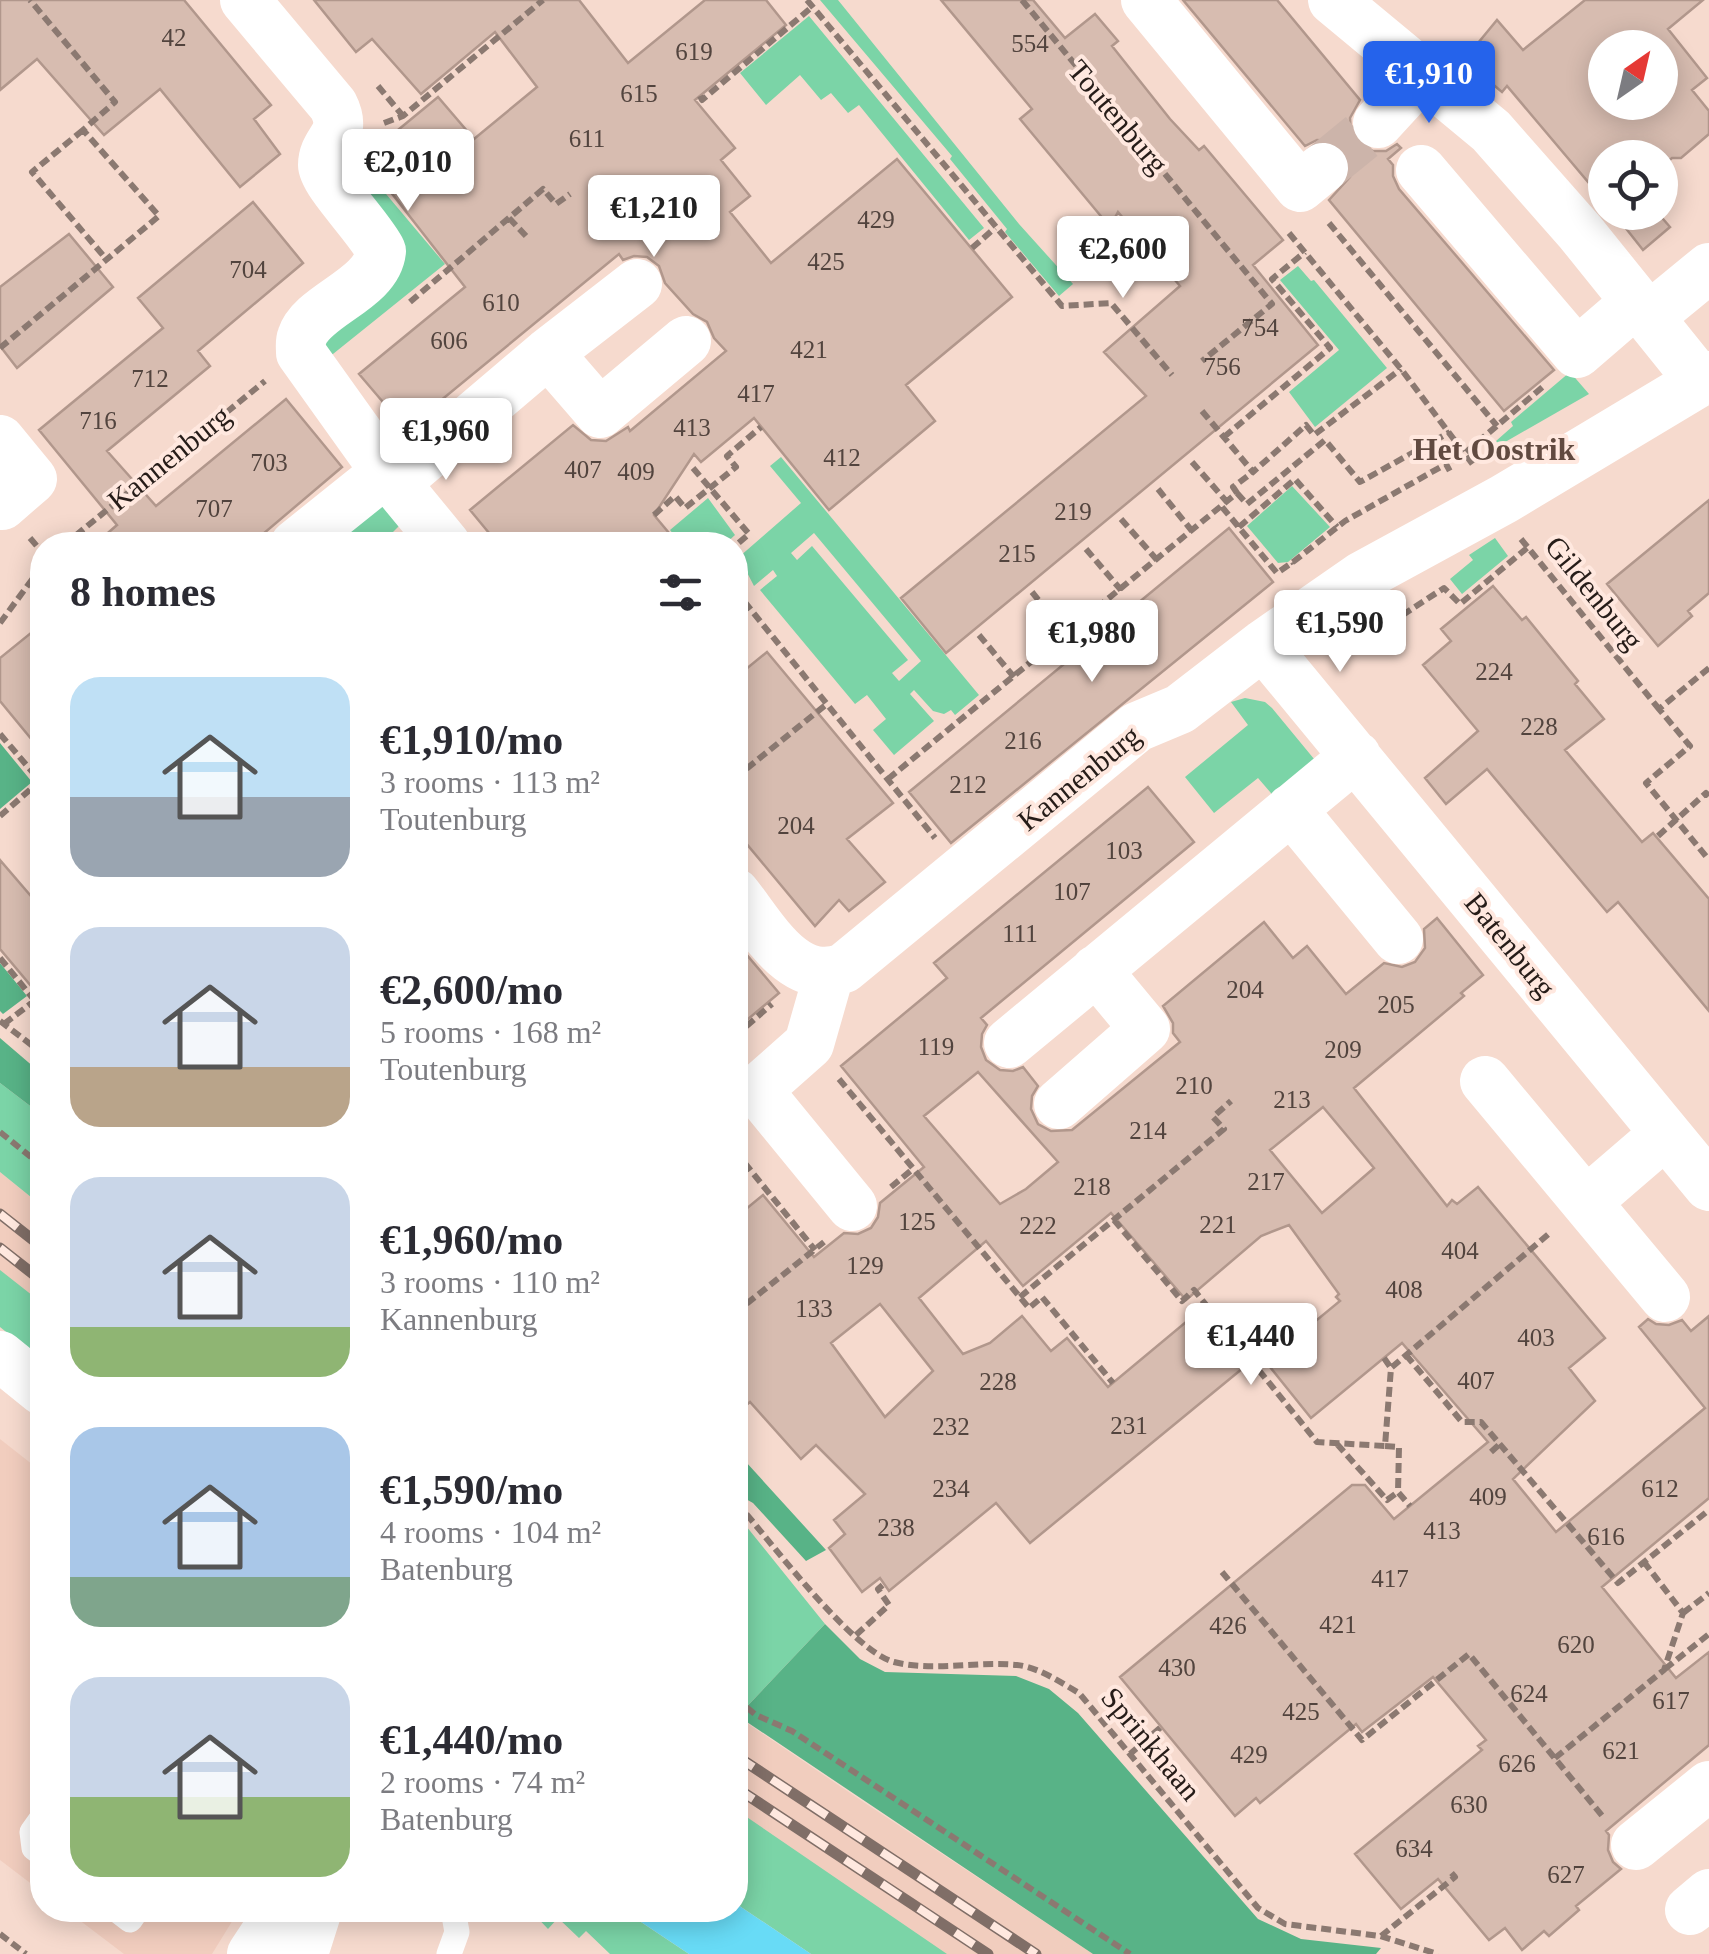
<!DOCTYPE html>
<html lang="en">
<head>
<meta charset="utf-8">
<style>
  body { margin:0; font-family:"Times New Roman",serif; background:#f2f2f3; color:#2b2b33; height:100vh; display:flex; flex-direction:column; font-size:38px; white-space:nowrap }
  * { box-sizing:border-box; margin:0 }
  p { font-size:32px; color:#7c7c81 }
  .icon { flex:none; width:55px; height:55px; fill:none; stroke:currentColor; stroke-width:2; stroke-linecap:round; stroke-linejoin:round }
  .map { position:relative; flex:1; overflow:hidden }
  .panel { position:absolute; left:30px; top:532px; width:718px; height:1390px; display:flex; flex-direction:column; background:#fff; border-radius:40px; box-shadow:0 5px 25px #0003 }
  .panel>* { flex:none }
  .needle { width:65px; rotate:34deg }
  .buttons { position:absolute; left:1588px; top:30px; display:grid; gap:20px }
  .buttons a { display:grid; place-items:center; width:90px; height:90px; border-radius:50%; background:#fff; box-shadow:0 5px 25px #0003; font-size:50px }
  .price { position:absolute; translate:-50% -85px; padding:0 22px; border-radius:10px; background:#fff; color:#222; font-size:32px; line-height:65px; filter:drop-shadow(0 2px 5px #0008) }
  .price::after { content:''; position:absolute; left:50%; top:60px; width:30px; height:22px; margin-left:-15px; background:inherit; clip-path:polygon(0 0,100% 0,50% 100%) }
  .price.selected { background:#2563eb; color:#fff }
  ul { padding:0; list-style:none }
  li { display:flex; align-items:center; gap:30px; height:250px; padding:0 40px }
  li span { display:grid; place-items:center; flex:none; width:280px; height:200px; border-radius:30px; color:#555 }
  li>.icon { margin-inline-start:auto }
  span .icon { width:120px; height:120px; fill:#fffc; stroke-width:1 }
  li b { font-size:42px }
  h2 { display:flex; justify-content:space-between; align-items:center; height:120px; padding:0 40px; font-size:42px }
  .map>svg:first-child { display:block }
</style>
</head>
<body>
<div class="map">
<svg width="1709" height="1954" viewBox="0 0 1709 1954">
  <rect width="100%" height="100%" fill="#f6dace"/>
  <path fill="#f1cdbe" d="M 0,1172 L 42,1206 L 42,1347 L 0,1314 Z
    M 0,1439 L 42,1472 L 42,1892 L 0,1860 Z
    M 735,1715 L 865,1803 L 1093,1954 L 922,1954 L 735,1830 Z
    M 66,1910 L 239,1910 L 212,1954 L 124,1954 Z"/>
  <path fill="#7bd4a7" fill-rule="evenodd" d="M 820,0 L 838,0 L 1019,224 L 1073,284 L 1059,296 L 1005,232 L 1007,229 L 950,159 L 952,156 Z
    M 809,16 L 984,228 L 969,240 L 859,105 L 848,113 L 831,93 L 821,100 L 800,75 L 766,105 L 740,73 Z
    M 349,150 L 445,264 L 328,358 L 324,337 L 384,286 L 340,174 Z
    M 1298,266 L 1311,281 L 1314,280 L 1387,368 L 1315,427 L 1289,392 L 1339,350 L 1280,280 Z
    M 1570,372 L 1589,394 L 1500,445 L 1496,441 L 1513,426 L 1511,422 Z
    M 781,457 L 979,695 L 955,715 L 951,710 L 944,714 L 933,711 L 914,690 L 910,694 L 934,721 L 894,755 L 873,730 L 886,719 L 867,695 L 855,704 L 760,590 L 777,576 L 773,570 L 754,586 L 739,557 L 801,503 L 770,466 ZM 814,533 L 921,661 L 899,681 L 892,673 L 908,660 L 812,546 L 797,560 L 791,553 Z
    M 1292,486 L 1330,527 L 1288,562 L 1278,563 L 1247,526 Z
    M 708,498 L 735,535 L 724,545 L 682,545 L 670,530 Z
    M 383,505 L 407,518 L 387,538 L 392,545 L 346,545 L 347,534 Z
    M 1495,538 L 1508,556 L 1462,594 L 1450,579 L 1473,560 L 1469,555 Z
    M 1245,698 L 1265,702 L 1272,708 L 1319,765 L 1276,799 L 1258,778 L 1214,813 L 1185,777 L 1248,725 L 1231,702 Z
    M 0,1083 L 42,1115 L 42,1206 L 0,1172 Z
    M 0,1270 L 42,1303 L 42,1361 L 0,1327 Z
    M 735,1517 L 742,1521 L 825,1624 L 738,1716 L 735,1715 Z
    M 735,1808 L 735,1809 L 947,1954 L 811,1954 L 735,1903 Z
    M 530,1910 L 623,1910 L 689,1954 L 610,1954 L 586,1931 L 579,1938 L 558,1918 L 548,1929 Z"/>
  <path fill="#58b387" d="M 0,743 L 32,782 L 0,809 Z
    M 0,963 L 27,996 L 3,1014 L 0,1011 Z
    M 0,1038 L 42,1074 L 42,1115 L 0,1083 Z
    M 735,1450 L 826,1550 L 806,1561 L 753,1503 L 735,1493 Z
    M 825,1624 L 860,1659 L 885,1672 L 1016,1676 L 1049,1689 L 1078,1713 L 1258,1919 L 1301,1939 L 1381,1948 L 1376,1954 L 1093,1954 L 738,1716 Z"/>
  <path fill="#68dbf6" d="M 735,1903 L 811,1954 L 689,1954 L 623,1910 L 735,1910 Z"/>
  <path fill="#d7bcb0" stroke="#b1978c" stroke-width="2.5" fill-rule="evenodd" d="M 0,0 L 184,0 L 271,105 L 254,119 L 280,154 L 240,187 L 160,89 L 104,135 L 37,59 L 0,90 Z
    M 314,0 L 579,0 L 628,63 L 705,0 L 766,0 L 786,25 L 695,100 L 735,148 L 721,160 L 750,196 L 730,212 L 771,263 L 897,159 L 1012,297 L 906,385 L 935,421 L 829,510 L 754,418 L 701,462 L 694,454 L 654,515 L 679,545 L 499,545 L 470,510 L 573,425 L 591,440 L 606,441 L 628,427 L 630,431 L 726,351 L 714,338 L 707,322 L 693,314 L 665,283 L 659,266 L 647,257 L 634,256 L 623,260 L 619,254 L 406,429 L 359,374 L 465,287 L 364,158 L 438,97 L 474,139 L 537,87 L 495,32 L 421,94 L 372,39 L 356,52 Z
    M 941,0 L 1033,0 L 1065,38 L 1095,14 L 1118,41 L 1112,46 L 1170,119 L 1199,150 L 1204,146 L 1283,240 L 1253,265 L 1318,345 L 946,653 L 901,598 L 1146,396 L 1104,352 L 1180,286 L 1118,212 L 1110,227 L 1020,119 L 1032,109 Z
    M 1183,0 L 1277,0 L 1360,100 L 1350,118 L 1351,132 L 1358,143 L 1373,151 L 1386,151 L 1397,144 L 1401,148 L 1388,159 L 1393,165 L 1393,176 L 1399,189 L 1554,370 L 1504,411 L 1329,200 L 1350,177 L 1351,162 L 1346,151 L 1332,141 L 1317,140 L 1305,146 Z
    M 1585,0 L 1703,0 L 1668,29 L 1707,78 L 1692,90 L 1709,111 L 1709,134 L 1681,158 L 1672,158 L 1660,168 L 1660,158 L 1605,158 L 1605,202 L 1507,86 L 1502,92 L 1464,60 L 1497,20 L 1523,50 ZM 1605,48 L 1660,48 L 1660,102 L 1605,102 Z
    M 253,202 L 303,263 L 198,351 L 210,366 L 107,451 L 156,506 L 286,399 L 342,467 L 250,545 L 94,545 L 117,525 L 39,430 L 163,328 L 138,298 Z
    M 1613,212 L 1657,212 L 1670,227 L 1643,250 Z
    M 69,234 L 113,287 L 17,368 L 0,346 L 0,287 Z
    M 1709,500 L 1709,593 L 1688,611 L 1692,616 L 1658,646 L 1607,584 Z
    M 1229,528 L 1273,582 L 951,843 L 909,792 Z
    M 1493,586 L 1522,620 L 1526,617 L 1578,681 L 1575,684 L 1604,719 L 1565,750 L 1642,842 L 1653,833 L 1709,899 L 1709,1011 L 1618,902 L 1607,912 L 1487,769 L 1446,804 L 1425,778 L 1478,731 L 1423,665 L 1451,641 L 1441,629 Z
    M 42,624 L 42,752 L 0,701 L 0,658 Z
    M 767,652 L 893,803 L 847,839 L 885,882 L 849,911 L 839,900 L 815,926 L 735,830 L 735,678 Z
    M 1148,787 L 1194,842 L 981,1018 L 987,1025 L 982,1034 L 981,1047 L 986,1060 L 1000,1070 L 1013,1071 L 1023,1067 L 1038,1086 L 1032,1096 L 1031,1109 L 1038,1124 L 1051,1131 L 1072,1130 L 1180,1042 L 1173,1033 L 1173,1023 L 1163,1006 L 1264,922 L 1293,958 L 1307,946 L 1346,994 L 1384,963 L 1402,967 L 1415,962 L 1425,948 L 1424,929 L 1437,918 L 1483,975 L 1461,993 L 1464,996 L 1354,1088 L 1447,1206 L 1452,1200 L 1457,1204 L 1478,1187 L 1605,1338 L 1569,1368 L 1595,1401 L 1513,1479 L 1556,1532 L 1705,1408 L 1639,1327 L 1648,1319 L 1656,1324 L 1669,1325 L 1682,1320 L 1691,1331 L 1709,1316 L 1709,1498 L 1602,1587 L 1676,1678 L 1709,1652 L 1709,1745 L 1606,1831 L 1609,1835 L 1608,1850 L 1613,1862 L 1621,1869 L 1576,1906 L 1579,1910 L 1549,1936 L 1544,1931 L 1522,1950 L 1505,1928 L 1489,1940 L 1438,1879 L 1401,1909 L 1355,1854 L 1482,1750 L 1478,1746 L 1486,1740 L 1433,1677 L 1362,1732 L 1356,1724 L 1260,1803 L 1256,1798 L 1235,1816 L 1120,1677 L 1352,1485 L 1365,1485 L 1394,1519 L 1488,1442 L 1402,1343 L 1311,1418 L 1266,1362 L 1340,1301 L 1336,1297 L 1339,1294 L 1289,1225 L 1261,1236 L 1186,1300 L 1111,1213 L 1023,1286 L 986,1241 L 919,1298 L 963,1354 L 990,1343 L 1022,1316 L 1051,1351 L 1067,1338 L 1108,1387 L 1198,1312 L 1243,1368 L 1030,1543 L 996,1503 L 889,1591 L 880,1578 L 862,1592 L 829,1548 L 845,1534 L 834,1520 L 865,1494 L 816,1445 L 801,1459 L 750,1402 L 735,1414 L 735,1218 L 763,1195 L 814,1257 L 844,1233 L 858,1234 L 871,1228 L 878,1217 L 880,1203 L 924,1167 L 841,1066 L 947,978 L 934,963 ZM 978,1072 L 1058,1162 L 1026,1189 L 1000,1204 L 924,1116 ZM 1323,1107 L 1374,1168 L 1322,1213 L 1270,1150 ZM 880,1304 L 933,1371 L 885,1417 L 831,1343 Z
    M 0,860 L 42,909 L 42,999 L 0,949 Z
    M 735,941 L 779,993 L 735,1030 Z"/>
  <g fill="none" stroke-linecap="round" stroke-linejoin="round">
    <path stroke="#ccb4aa" stroke-width="50" stroke-dasharray="50 25" stroke-linecap="butt" d="M 1323,168 L 1378,123"/>
    <path stroke="#8b7971" stroke-width="6" stroke-dasharray="10 5" stroke-linecap="butt" d="M 807,0 L 1062,306 L 1111,303 L 1172,375
      M 1022,0 L 1272,304 L 1202,361
      M 378,86 L 403,116
      M 700,96 L 702,100 L 812,7
      M 384,123 L 403,116 L 543,0
      M 83,130 L 32,172 L 107,260
      M 509,218 L 526,236
      M 1329,223 L 1497,426
      M 1289,233 L 1401,369 L 1474,466
      M 972,248 L 995,228
      M 410,302 L 543,189 L 556,204 L 570,194
      M 0,348 L 159,216 L 83,130 L 115,102 L 30,0
      M 1202,411 L 1253,472 L 1306,425 L 1314,435 L 1401,369
      M 1224,437 L 1330,348 L 1272,279 L 1305,252
      M 1466,452 L 1545,385
      M 1192,462 L 1227,502
      M 693,468 L 749,534 L 735,546
      M 1158,489 L 1192,531
      M 1237,493 L 1247,504 L 1325,440 L 1360,482 L 1450,432
      M 1237,493 L 1233,487 L 1253,472
      M 1222,507 L 1277,573 L 1293,562 L 1294,564
      M 654,515 L 675,496 L 685,508 L 736,467 L 727,456 L 761,427
      M 1121,519 L 1157,560
      M 1239,527 L 1295,479 L 1337,527
      M 30,538 L 42,552
      M 1521,539 L 1659,709
      M 64,545 L 265,381
      M 1086,549 L 1121,590
      M 1293,562 L 1345,521 L 1446,464 L 1452,475
      M 735,590 L 935,838
      M 1032,592 L 1066,634
      M 0,623 L 42,566
      M 979,635 L 1014,677
      M 1342,641 L 1349,650 L 1444,588 L 1460,604 L 1527,548
      M 1709,668 L 1659,709 L 1690,746 L 1646,783 L 1709,860
      M 0,734 L 40,781 L 0,816
      M 735,778 L 828,703
      M 888,779 L 1237,493
      M 1658,836 L 1706,793 L 1709,796
      M 0,958 L 35,1001
      M 0,1021 L 42,1053
      M 4,1024 L 42,995
      M 735,1036 L 772,1004
      M 839,1079 L 1029,1308 L 1042,1297 L 1113,1383
      M 0,1132 L 42,1166
      M 735,1151 L 815,1250
      M 891,1187 L 914,1168
      M 1114,1220 L 1182,1301 L 1194,1290 L 1317,1442 L 1385,1446 L 1391,1368 L 1551,1232
      M 1020,1297 L 1224,1129 L 1213,1117 L 1231,1101
      M 735,1313 L 824,1242
      M 1202,1318 L 1212,1310
      M 1406,1355 L 1462,1422 L 1481,1422 L 1618,1583 L 1709,1510
      M 1384,1358 L 1391,1368
      M 1337,1444 L 1387,1500 L 1398,1492
      M 1385,1446 L 1399,1447 L 1398,1492 L 1410,1506
      M 1491,1452 L 1500,1444
      M 735,1505 L 743,1510 C 773,1545 853,1651 894,1662 C 933,1672 977,1661 1017,1665 C 1038,1667 1060,1682 1079,1693 L 1258,1908 L 1285,1924 L 1380,1936 L 1438,1954
      M 1222,1572 L 1362,1740 L 1469,1654 L 1604,1818
      M 1683,1613 L 1709,1593
      M 856,1635 L 889,1605 L 878,1589 L 884,1584
      M 1665,1669 L 1709,1634
      M 735,1698 L 756,1715 L 792,1731 L 1130,1954
      M 1130,1754 L 1161,1727
      M 1555,1758 L 1664,1670 L 1683,1613 L 1644,1562
      M 0,1934 L 26,1954
      M 1381,1936 L 1455,1877 L 1449,1870"/>
    <path stroke="#fff" stroke-width="25" d="M 42,1818 L 32,1832 L 34,1848 L 42,1854
      M 117,1910 L 130,1920 L 137,1910
      M 449,1954 L 457,1932 L 453,1910"/>
    <path stroke="#fff" stroke-width="50" d="M 245,0 L 333,105 C 349,136 323,140 323,165 C 323,182 371,229 381,251 C 377,290 312,305 302,337 C 300,342 301,347 301,353 L 386,472 L 446,545
      M 1146,0 L 1300,187 L 1323,168
      M 1333,0 L 1491,131 L 1580,232 L 1700,381
      M 1378,123 L 1423,74
      M 1421,170 L 1577,353 L 1635,303
      M 1648,318 L 1709,268
      M 548,353 L 600,413 L 686,341
      M 0,440 L 32,479 L 2,505 L 0,502
      M 395,483 L 548,353 L 637,284
      M 295,545 L 386,472
      M 1263,645 L 1709,1186
      M 1291,809 L 1398,939
      M 735,893 C 762,926 793,988 844,968 L 1137,727 L 1180,709 L 1263,645 L 1361,577 L 1504,499 L 1709,376
      M 829,974 L 809,1044 L 757,1090 L 852,1206
      M 1009,1043 L 1356,756
      M 1485,1081 L 1665,1297
      M 1059,1104 L 1145,1029 L 1096,970
      M 1586,1202 L 1665,1134
      M 0,1356 L 42,1390
      M 1636,1845 L 1709,1786
      M 1690,1910 L 1709,1894
      M 252,1954 L 281,1910
      M 303,1954 L 317,1910"/>
    <defs>
      <path id="rail" d="M 0,1214 L 42,1247
        M 0,1248 L 42,1281
        M 735,1755 L 1036,1954
        M 735,1787 L 988,1954"/>
    </defs>
    <use href="#rail" stroke="#806e67" stroke-width="11"/>
    <use href="#rail" stroke="#ffe8df" stroke-width="8" stroke-dasharray="22" stroke-linecap="butt"/>
  </g>
  <g text-anchor="middle" stroke-width="8" stroke-linejoin="round" paint-order="stroke">
    <g font-size="25" fill="#52443e">
      <text x="174" y="46">42</text>
      <text x="1030" y="52">554</text>
      <text x="694" y="60">619</text>
      <text x="639" y="102">615</text>
      <text x="587" y="147">611</text>
      <text x="876" y="228">429</text>
      <text x="826" y="270">425</text>
      <text x="248" y="278">704</text>
      <text x="501" y="311">610</text>
      <text x="1260" y="336">754</text>
      <text x="449" y="349">606</text>
      <text x="809" y="358">421</text>
      <text x="1222" y="375">756</text>
      <text x="150" y="387">712</text>
      <text x="756" y="402">417</text>
      <text x="98" y="429">716</text>
      <text x="692" y="436">413</text>
      <text x="842" y="466">412</text>
      <text x="269" y="471">703</text>
      <text x="583" y="478">407</text>
      <text x="636" y="480">409</text>
      <text x="214" y="517">707</text>
      <text x="1073" y="520">219</text>
      <text x="1017" y="562">215</text>
      <text x="1494" y="680">224</text>
      <text x="1539" y="735">228</text>
      <text x="1023" y="749">216</text>
      <text x="968" y="793">212</text>
      <text x="796" y="834">204</text>
      <text x="1124" y="859">103</text>
      <text x="1072" y="900">107</text>
      <text x="1020" y="942">111</text>
      <text x="1245" y="998">204</text>
      <text x="1396" y="1013">205</text>
      <text x="936" y="1055">119</text>
      <text x="1343" y="1058">209</text>
      <text x="1194" y="1094">210</text>
      <text x="1292" y="1108">213</text>
      <text x="1148" y="1139">214</text>
      <text x="1266" y="1190">217</text>
      <text x="1092" y="1195">218</text>
      <text x="917" y="1230">125</text>
      <text x="1218" y="1233">221</text>
      <text x="1038" y="1234">222</text>
      <text x="1460" y="1259">404</text>
      <text x="865" y="1274">129</text>
      <text x="1404" y="1298">408</text>
      <text x="814" y="1317">133</text>
      <text x="1536" y="1346">403</text>
      <text x="1476" y="1389">407</text>
      <text x="998" y="1390">228</text>
      <text x="1129" y="1434">231</text>
      <text x="951" y="1435">232</text>
      <text x="951" y="1497">234</text>
      <text x="1660" y="1497">612</text>
      <text x="1488" y="1505">409</text>
      <text x="896" y="1536">238</text>
      <text x="1442" y="1539">413</text>
      <text x="1606" y="1545">616</text>
      <text x="1390" y="1587">417</text>
      <text x="1338" y="1633">421</text>
      <text x="1228" y="1634">426</text>
      <text x="1576" y="1653">620</text>
      <text x="1177" y="1676">430</text>
      <text x="1529" y="1702">624</text>
      <text x="1671" y="1709">617</text>
      <text x="1301" y="1720">425</text>
      <text x="1621" y="1759">621</text>
      <text x="1249" y="1763">429</text>
      <text x="1517" y="1772">626</text>
      <text x="1469" y="1813">630</text>
      <text x="1414" y="1857">634</text>
      <text x="1566" y="1883">627</text>
    </g>
    <g font-size="30" fill="#261c18" stroke="#ffe8df">
      <text transform="translate(1118 117) rotate(50)" y="10">Toutenburg</text>
      <text transform="translate(169 458) rotate(-39)" y="10">Kannenburg</text>
      <text transform="translate(1594 593) rotate(51)" y="10">Gildenburg</text>
      <text transform="translate(1079 778) rotate(-39)" y="10">Kannenburg</text>
      <text transform="translate(1510 945) rotate(51)" y="10">Batenburg</text>
      <text transform="translate(1151 1744) rotate(50)" y="10">Sprinkhaan</text>
    </g>
    <g font-size="32" font-weight="bold" fill="#614a40" stroke="#ffe8df">
      <text x="1494" y="460">Het Oostrik</text>
    </g>
  </g>
</svg>
<div class="buttons">
<a><svg class="needle" viewBox="-14 -14 28 28"><path d="M0-13l5 13h-10z" fill="#e53935"/><path d="M0 13l5-13h-10z" fill="#7c7c81"/></svg></a>
<a><svg class="icon" aria-label="locate" viewBox="0 0 24 24"><circle cx="12" cy="12" r="6"/><path d="M12 2v4M12 18v4M2 12h4M18 12h4"/></svg></a>
</div>
<b class="price selected" style="left:1429px;top:126px">€1,910</b>
<b class="price" style="left:408px;top:214px">€2,010</b>
<b class="price" style="left:654px;top:260px">€1,210</b>
<b class="price" style="left:1123px;top:301px">€2,600</b>
<b class="price" style="left:446px;top:483px">€1,960</b>
<b class="price" style="left:1340px;top:675px">€1,590</b>
<b class="price" style="left:1092px;top:685px">€1,980</b>
<b class="price" style="left:1251px;top:1388px">€1,440</b>
<section class="panel">
<h2>8 homes<svg class="icon" aria-label="filters" viewBox="0 0 24 24"><path d="M4 7h16M4 17h16"/><circle cx="9" cy="7" r="2"/><circle cx="15" cy="17" r="2"/></svg></h2>
<ul>
<li><span style="background:linear-gradient(#bfe0f5 60%,#9aa5b1 0)"><svg class="icon" aria-label="home" viewBox="0 0 24 24"><path d="M3 11l9-7 9 7M6 9v11h12V9"/></svg></span><div><b>€1,910/mo</b><p>3 rooms · 113 m²</p><p>Toutenburg</p></div></li>
<li><span style="background:linear-gradient(#c9d6e8 70%,#b9a48a 0)"><svg class="icon" aria-label="home" viewBox="0 0 24 24"><path d="M3 11l9-7 9 7M6 9v11h12V9"/></svg></span><div><b>€2,600/mo</b><p>5 rooms · 168 m²</p><p>Toutenburg</p></div></li>
<li><span style="background:linear-gradient(#c9d6e8 75%,#8fb573 0)"><svg class="icon" aria-label="home" viewBox="0 0 24 24"><path d="M3 11l9-7 9 7M6 9v11h12V9"/></svg></span><div><b>€1,960/mo</b><p>3 rooms · 110 m²</p><p>Kannenburg</p></div></li>
<li><span style="background:linear-gradient(#a9c7e8 75%,#7fa58c 0)"><svg class="icon" aria-label="home" viewBox="0 0 24 24"><path d="M3 11l9-7 9 7M6 9v11h12V9"/></svg></span><div><b>€1,590/mo</b><p>4 rooms · 104 m²</p><p>Batenburg</p></div></li>
<li><span style="background:linear-gradient(#c9d6e8 60%,#8fb573 0)"><svg class="icon" aria-label="home" viewBox="0 0 24 24"><path d="M3 11l9-7 9 7M6 9v11h12V9"/></svg></span><div><b>€1,440/mo</b><p>2 rooms · 74 m²</p><p>Batenburg</p></div></li>
</ul>
</section>
</div>
</body>
</html>
